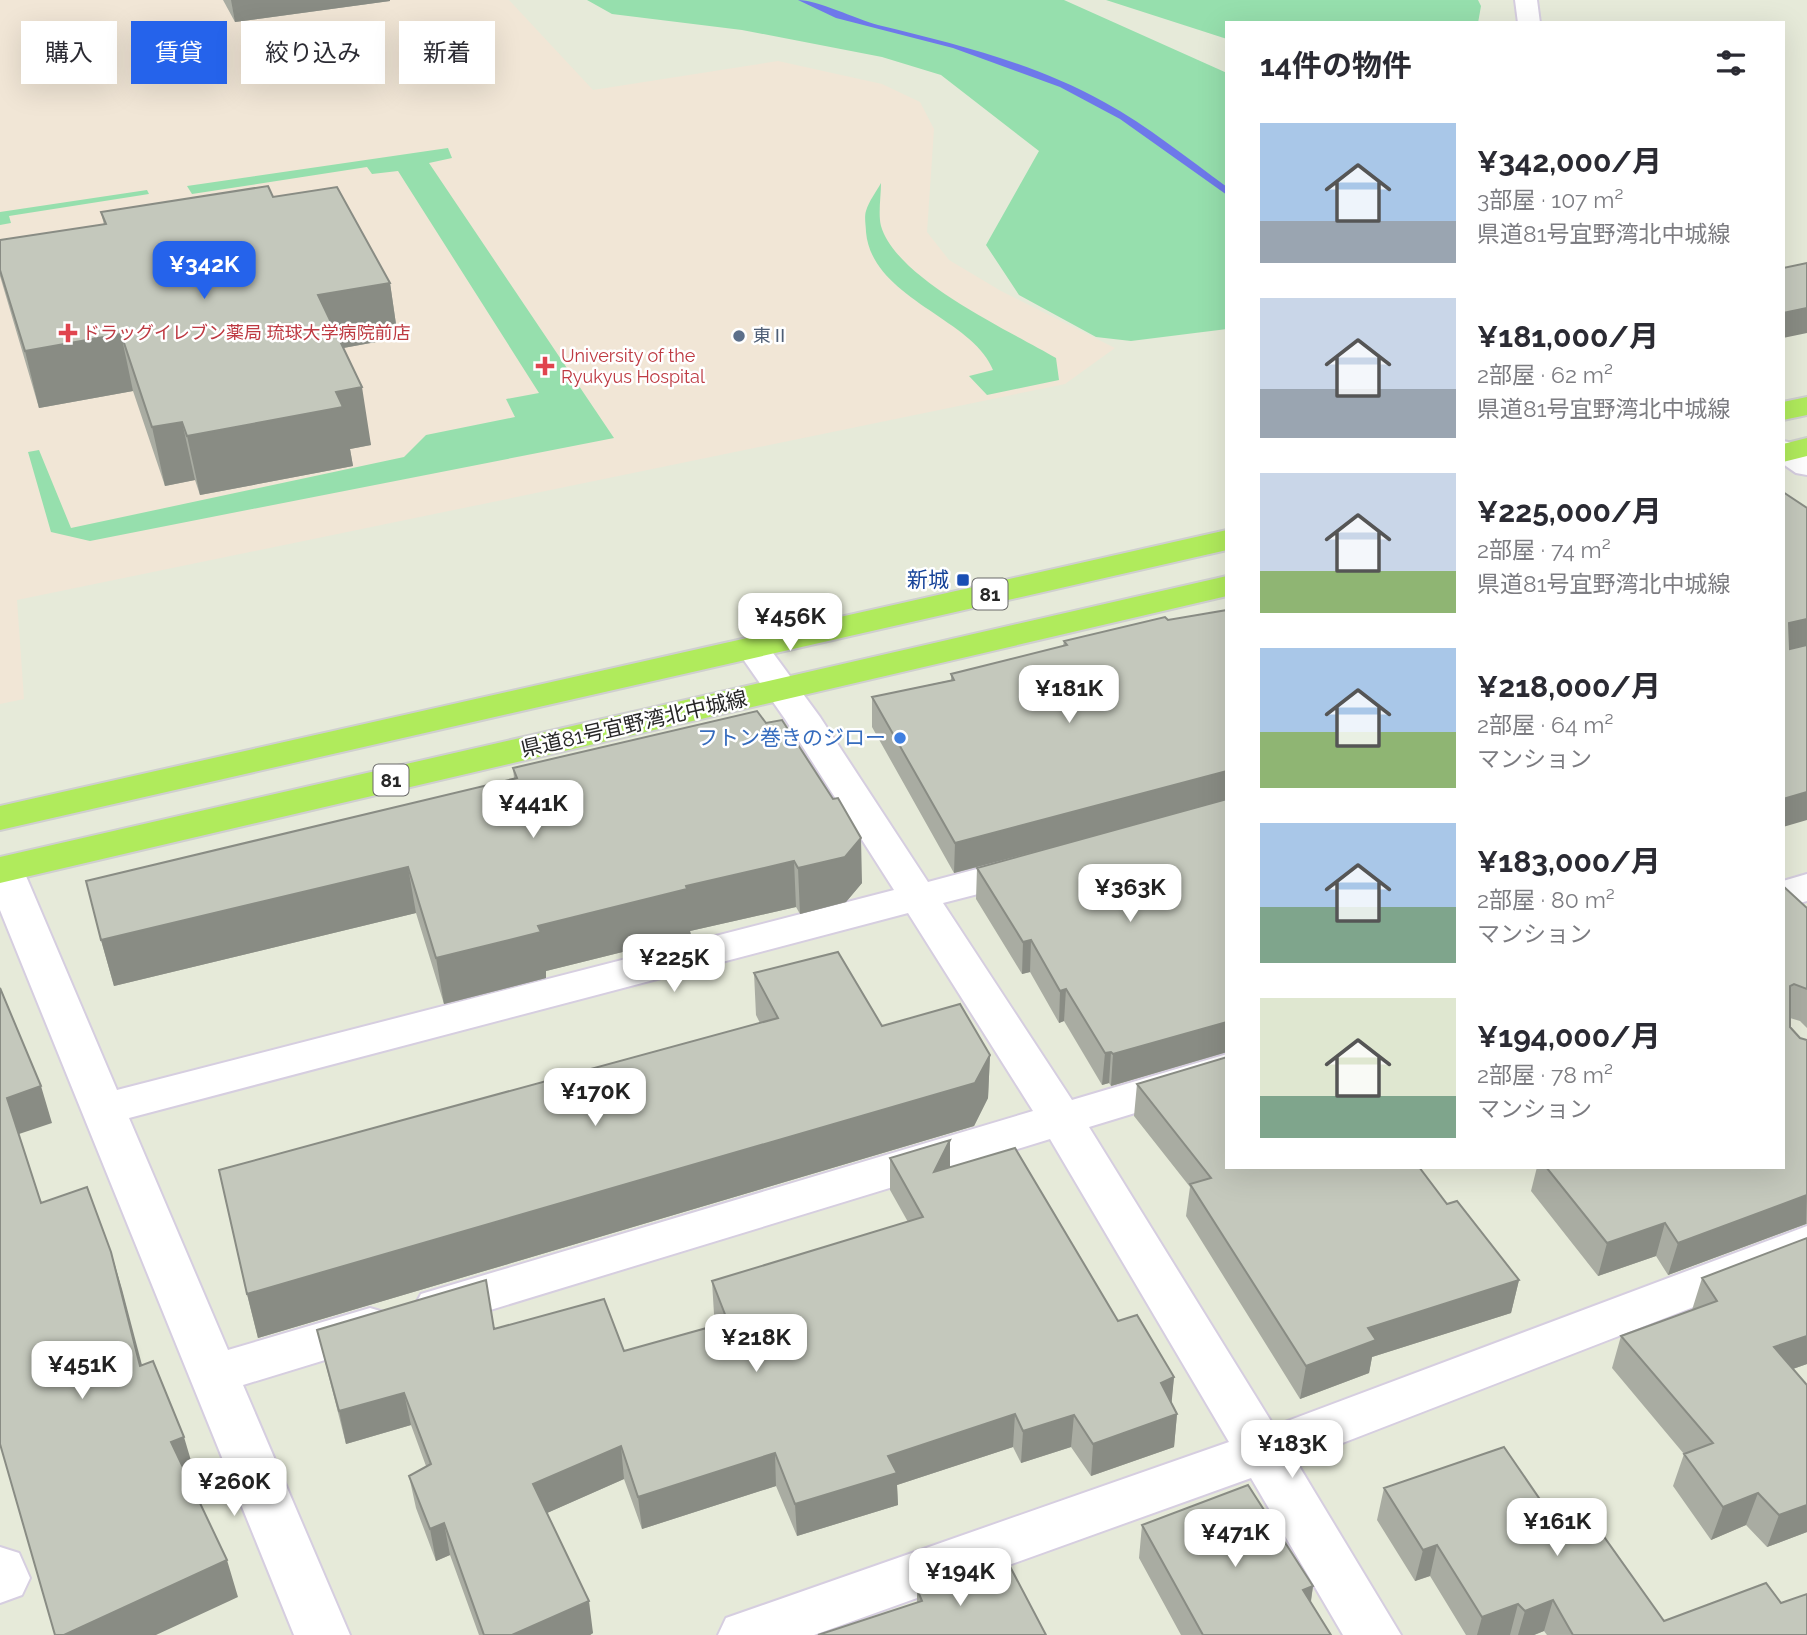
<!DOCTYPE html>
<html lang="ja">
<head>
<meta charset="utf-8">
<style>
  body { margin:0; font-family:Raleway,"Noto Sans JP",sans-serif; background:#f2f2f3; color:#2b2b33; height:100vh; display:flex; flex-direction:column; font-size:26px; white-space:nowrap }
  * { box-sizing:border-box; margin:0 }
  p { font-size:23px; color:#7c7c81 }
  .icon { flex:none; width:38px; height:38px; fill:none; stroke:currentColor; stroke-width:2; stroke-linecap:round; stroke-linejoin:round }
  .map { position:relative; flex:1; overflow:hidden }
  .details { position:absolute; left:1225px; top:21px; width:560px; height:1148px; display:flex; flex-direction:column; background:#fff; border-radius:0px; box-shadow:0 7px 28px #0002 }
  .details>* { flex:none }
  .guide { position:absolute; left:21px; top:21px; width:665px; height:63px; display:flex; gap:14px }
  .price { position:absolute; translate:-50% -60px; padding:0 16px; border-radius:14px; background:#fff; color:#222; font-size:23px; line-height:46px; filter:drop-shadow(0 2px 4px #0008) }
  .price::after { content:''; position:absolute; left:50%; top:42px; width:21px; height:16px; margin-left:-10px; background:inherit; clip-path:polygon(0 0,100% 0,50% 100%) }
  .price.selected { background:#2563eb; color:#fff }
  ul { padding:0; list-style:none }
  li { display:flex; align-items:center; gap:21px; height:175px; padding:0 35px }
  li span { display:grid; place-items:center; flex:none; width:196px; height:140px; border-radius:0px; color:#555 }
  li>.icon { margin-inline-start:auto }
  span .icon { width:84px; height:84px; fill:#fffc; stroke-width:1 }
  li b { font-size:30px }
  h2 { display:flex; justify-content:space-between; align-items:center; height:84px; padding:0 35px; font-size:30px }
  .chip { padding:0 24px; border-radius:0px; background:#fff; box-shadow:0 7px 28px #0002; font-size:24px; line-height:63px }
  .chip.selected { background:#2563eb; color:#fff }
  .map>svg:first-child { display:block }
</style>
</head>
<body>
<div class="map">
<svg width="1807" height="1635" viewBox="0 0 1807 1635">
  <rect width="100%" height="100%" fill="#e6ead9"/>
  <path fill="#f1e6d6" d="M 0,0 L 509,0 L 593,90 L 778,61 L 882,84 L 920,102 L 934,129 L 927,232 L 949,260 L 1001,291 L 1115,348 L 1065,384 L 17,600 L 24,699 L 0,704 Z"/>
  <path fill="#96dfad" d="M 587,0 L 1064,0 L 1227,73 L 1227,329 L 1131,341 L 1096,337 L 1019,295 L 986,245 L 1039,151 L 941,75 L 882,57 L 742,30 L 612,14 Z
    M 1106,0 L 1478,0 L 1481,6 L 1478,23 L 1227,23 L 1227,39 Z
    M 448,148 L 452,158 L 429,163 L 614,438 L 90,541 L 51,532 L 28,452 L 39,450 L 71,528 L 404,457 L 426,435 L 515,417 L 506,399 L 539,393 L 398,171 L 372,174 L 367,167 L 192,194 L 187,186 Z
    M 881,183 C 881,196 878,214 881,226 C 896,279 1010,331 1056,358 L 1059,380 L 987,395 L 969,376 L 993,370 C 973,318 872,299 866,232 C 866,226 864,217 866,211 C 869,201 876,192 881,183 Z
    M 147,190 L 149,194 L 9,216 L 11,223 L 0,225 L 0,212 Z"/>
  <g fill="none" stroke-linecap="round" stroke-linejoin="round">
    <path fill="#6e78ea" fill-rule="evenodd" d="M 798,0 C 817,0 856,19 878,25 C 956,44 1034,63 1104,102 C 1148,126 1187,158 1227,187 L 1227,195 L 1120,119 L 1060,87 L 953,48 L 836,18 Z"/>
    <defs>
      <path id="street" d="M 753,639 L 765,642 L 820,717 L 928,882 L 1026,856 L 1040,860 L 1046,869 L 1040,878 L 943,903 L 1072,1100 L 1227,1054 L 1227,1085 L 1089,1127 L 1274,1426 L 1807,1226 L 1807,1263 L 1296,1461 L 1401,1635 L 1343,1635 L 1251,1478 L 814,1635 L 718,1635 L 726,1618 L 1229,1442 L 1050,1139 L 438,1326 L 421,1320 L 414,1307 L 421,1294 L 1033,1111 L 908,913 L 129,1118 L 228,1350 L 370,1308 L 387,1313 L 395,1327 L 387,1341 L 243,1385 L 350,1635 L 294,1635 L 0,910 L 0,857 L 17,860 L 23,869 L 117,1090 L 894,890 L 785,719 L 736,649 L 741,642 Z
        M 1807,874 L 1807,901 L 1783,908 L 1783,881 Z
        M 0,1547 L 19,1553 L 30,1578 L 22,1595 L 0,1603 Z"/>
      <path id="secondary" d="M 1515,0 L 1537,0 L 1540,23 L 1518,23 Z
        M 1783,441 L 1794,443 L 1807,452 L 1807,475 L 1796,473 L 1783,464 Z"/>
      <path id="primary" d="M 1807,397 L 1807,415 L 1783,420 L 1783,402 Z
        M 1807,438 L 1807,456 L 1783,462 L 1783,444 Z
        M 1227,530 L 1227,550 L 0,830 L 0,806 Z
        M 1227,576 L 1227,596 L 0,883 L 0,857 Z"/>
    </defs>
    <use href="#street" stroke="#d6cee0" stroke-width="4"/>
    <use href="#secondary" stroke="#d6cee0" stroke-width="4"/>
    <use href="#primary" stroke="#cfcfcf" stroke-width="4"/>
    <use href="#street" fill="#fff" fill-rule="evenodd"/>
    <use href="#secondary" fill="#fff" fill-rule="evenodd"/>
    <use href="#primary" fill="#b0eb5c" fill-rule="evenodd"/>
  </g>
  <path fill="#a9aca2" d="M 223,0 L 390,0 L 390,1 L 235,22 Z
    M 101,212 L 390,283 L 398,338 L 343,348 L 371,445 L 350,449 L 353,466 L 200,495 L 195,480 L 165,486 L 133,391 L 39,408 L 0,276 L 0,240 L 104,225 Z
    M 1227,610 L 1227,1052 L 1111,1086 L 1109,1083 L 1102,1085 L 1064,1021 L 1059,1023 L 1030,972 L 1022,974 L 976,899 L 977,868 L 1042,850 L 954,873 L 872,727 L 872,697 L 951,680 L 951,674 L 1063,646 L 1064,641 L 1168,620 Z
    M 513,768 L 862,883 L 846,902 L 800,914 L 796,907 L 690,931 L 691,935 L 546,971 L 546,978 L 444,1004 L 416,913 L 114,986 L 101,940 L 514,778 Z
    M 1783,886 L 1807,908 L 1807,1028 L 1800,1021 L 1790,1018 L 1790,1027 L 1800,1038 L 1807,1040 L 1807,1224 L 1806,1224 L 1668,1275 L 1656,1256 L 1598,1276 L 1531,1191 L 1537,1167 L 1783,1167 Z
    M 754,973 L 882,1026 L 990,1055 L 988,1098 L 974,1126 L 258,1338 L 247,1294 L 760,1023 L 756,1015 Z
    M 1137,1084 L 1447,1204 L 1519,1280 L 1511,1313 L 1372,1357 L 1369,1373 L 1300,1399 L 1186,1216 L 1190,1187 L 1134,1116 Z
    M 890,1158 L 950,1167 L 1118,1321 L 1174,1377 L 1171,1403 L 1177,1414 L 1174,1447 L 1091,1476 L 1071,1447 L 1021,1463 L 1013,1447 L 897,1485 L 898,1505 L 797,1536 L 776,1486 L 642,1529 L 624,1479 L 547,1513 L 593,1633 L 590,1635 L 479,1635 L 450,1555 L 436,1561 L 416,1508 L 409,1476 L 426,1466 L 411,1425 L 346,1444 L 317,1330 L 494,1329 L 624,1351 L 719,1324 L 714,1314 L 712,1281 L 908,1222 L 890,1190 Z
    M 1807,1238 L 1807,1364 L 1793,1369 L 1807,1532 L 1767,1547 L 1746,1525 L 1711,1540 L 1673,1486 L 1684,1454 L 1612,1368 L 1621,1336 L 1692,1310 L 1702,1278 Z
    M 1384,1488 L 1550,1514 L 1664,1621 L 1781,1603 L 1807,1635 L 1547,1635 L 1544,1631 L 1534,1635 L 1466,1635 L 1430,1576 L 1415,1581 L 1377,1520 Z
    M 1142,1525 L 1313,1586 L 1311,1602 L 1331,1635 L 1181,1635 L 1139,1558 Z
    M 917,1589 L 1046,1635 L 917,1602 Z"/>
  <path fill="#898c84" d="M 231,0 L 390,0 L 390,1 L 235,22 Z
    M 390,283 L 398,338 L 327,351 L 318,295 Z
    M 1807,308 L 1807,333 L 1783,338 L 1783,313 Z
    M 121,334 L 133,391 L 39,408 L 25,351 Z
    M 362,387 L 371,445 L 350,449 L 353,466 L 200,495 L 187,436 L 336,392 Z
    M 182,422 L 195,480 L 165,486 L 152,427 Z
    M 1807,619 L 1807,646 L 1783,652 L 1789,623 Z
    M 1227,771 L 1227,800 L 954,873 L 955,843 Z
    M 1807,792 L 1807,820 L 1783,827 L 1783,799 Z
    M 861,838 L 862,883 L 846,902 L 800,914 L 798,868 Z
    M 794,861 L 796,907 L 690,931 L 691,935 L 546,971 L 546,978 L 444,1004 L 436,958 L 538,926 L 686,886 Z
    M 408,867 L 416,913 L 114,986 L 101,940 Z
    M 1031,940 L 1030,972 L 1022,974 L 1023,942 Z
    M 1066,989 L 1064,1021 L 1059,1023 L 1060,991 Z
    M 1227,1022 L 1227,1052 L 1111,1086 L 1113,1054 Z
    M 1111,1052 L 1109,1083 L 1102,1085 L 1105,1053 Z
    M 990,1055 L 988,1098 L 974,1126 L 258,1338 L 247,1294 Z
    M 41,1086 L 52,1123 L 19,1134 L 7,1098 Z
    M 950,1140 L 950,1172 L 934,1172 Z
    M 1807,1195 L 1806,1224 L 1668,1275 L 1678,1243 Z
    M 1665,1223 L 1656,1256 L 1598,1276 L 1607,1243 Z
    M 111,1252 L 122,1289 L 152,1403 L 140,1366 Z
    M 1519,1280 L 1511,1313 L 1372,1357 L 1369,1373 L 1300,1399 L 1306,1366 L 1368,1328 Z
    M 1807,1336 L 1807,1364 L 1763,1379 L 1774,1347 Z
    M 1174,1377 L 1171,1409 L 1161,1383 Z
    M 404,1393 L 411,1425 L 346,1444 L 339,1411 Z
    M 1015,1414 L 1013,1447 L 897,1485 L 898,1505 L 797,1536 L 795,1504 L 888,1456 Z
    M 1177,1414 L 1174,1447 L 1091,1476 L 1093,1444 Z
    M 1074,1415 L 1071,1447 L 1021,1463 L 1023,1431 Z
    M 184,1437 L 195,1474 L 182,1479 L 171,1442 Z
    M 621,1446 L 624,1479 L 538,1517 L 533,1484 Z
    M 775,1453 L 776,1486 L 642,1529 L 638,1497 Z
    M 1758,1493 L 1746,1525 L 1711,1540 L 1723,1507 Z
    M 1807,1505 L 1807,1532 L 1767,1547 L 1779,1515 Z
    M 444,1523 L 450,1555 L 436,1561 L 430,1529 Z
    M 1437,1545 L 1430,1576 L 1415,1581 L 1423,1550 Z
    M 227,1560 L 238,1597 L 156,1635 L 64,1635 Z
    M 1313,1586 L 1308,1619 L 1303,1590 Z
    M 1553,1600 L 1544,1631 L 1534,1635 L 1518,1635 L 1525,1611 Z
    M 589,1601 L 593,1633 L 590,1635 L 512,1635 Z
    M 1518,1604 L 1510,1635 L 1477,1635 L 1482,1617 Z"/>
  <path fill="#c4c8bc" stroke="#898c84" stroke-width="2" d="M 268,186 L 273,197 L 337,187 L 390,283 L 318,295 L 362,387 L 336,392 L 343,407 L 187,436 L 182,422 L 152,427 L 121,334 L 25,351 L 0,270 L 0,240 L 106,224 L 101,212 Z
    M 1807,263 L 1807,308 L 1783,313 L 1783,268 Z
    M 1783,492 L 1807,508 L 1807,619 L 1789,623 L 1790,649 L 1807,645 L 1807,792 L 1783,799 Z
    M 1227,610 L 1227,771 L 955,843 L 872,697 L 954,680 L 951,674 L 1067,645 L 1064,641 L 1165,617 L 1168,620 Z
    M 757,711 L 766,723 L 782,720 L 833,799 L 838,798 L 861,838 L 845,857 L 798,868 L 794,861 L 686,886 L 687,889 L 538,926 L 541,932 L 436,958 L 408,867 L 101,940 L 86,881 L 517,778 L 513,768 Z
    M 1227,799 L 1227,1022 L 1113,1054 L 1111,1052 L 1105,1053 L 1066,989 L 1060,991 L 1031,940 L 1023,942 L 977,868 Z
    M 1783,886 L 1807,908 L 1807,989 L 1794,984 L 1790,986 L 1790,1027 L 1800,1038 L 1807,1040 L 1807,1195 L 1678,1243 L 1665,1223 L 1607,1243 L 1546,1167 L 1783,1167 Z
    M 838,952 L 882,1026 L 960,1004 L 990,1055 L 975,1083 L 247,1294 L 219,1170 L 778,1018 L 754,973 Z
    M 0,988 L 41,1086 L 7,1098 L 41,1203 L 87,1187 L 111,1252 L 140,1366 L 153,1361 L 184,1437 L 171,1442 L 227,1560 L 64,1635 L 55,1635 L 0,1444 Z
    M 1227,1057 L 1227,1167 L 1419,1167 L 1447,1204 L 1457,1201 L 1519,1280 L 1368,1328 L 1376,1340 L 1306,1366 L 1190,1184 L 1211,1178 L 1137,1084 Z
    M 950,1140 L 934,1172 L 1015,1148 L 1118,1321 L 1137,1315 L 1174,1377 L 1161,1383 L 1177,1414 L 1093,1444 L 1074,1415 L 1023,1431 L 1015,1414 L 888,1456 L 897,1473 L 795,1504 L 775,1453 L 638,1497 L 621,1446 L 533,1484 L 589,1601 L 512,1635 L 484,1635 L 444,1523 L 430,1529 L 409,1476 L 431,1464 L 404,1393 L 339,1411 L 317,1330 L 486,1280 L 494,1329 L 604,1299 L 624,1351 L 728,1322 L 712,1281 L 923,1217 L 890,1158 Z
    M 1807,1238 L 1807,1336 L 1774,1347 L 1807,1385 L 1807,1505 L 1779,1515 L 1758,1493 L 1723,1507 L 1684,1454 L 1713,1443 L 1621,1336 L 1717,1301 L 1702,1278 Z
    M 1504,1447 L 1550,1514 L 1580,1503 L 1664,1621 L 1766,1583 L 1781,1603 L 1807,1594 L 1807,1635 L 1573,1635 L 1553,1600 L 1525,1611 L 1518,1604 L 1482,1617 L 1437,1545 L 1423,1550 L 1384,1488 Z
    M 1248,1485 L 1313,1586 L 1303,1590 L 1331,1635 L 1203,1635 L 1142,1525 Z
    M 1005,1557 L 1046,1635 L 818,1635 L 922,1601 L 917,1589 Z"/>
  <g fill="#e0444e" stroke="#fff" stroke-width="2.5">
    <path d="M64.5 322.5h7v7h7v7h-7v7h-7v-7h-7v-7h7z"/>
    <path d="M541.5 355.5h7v7h7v7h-7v7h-7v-7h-7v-7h7z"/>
  </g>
  <circle fill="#5c6f8a" stroke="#fff" stroke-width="2.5" cx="739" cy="336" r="7"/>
  <rect fill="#1a4fb4" stroke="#fff" stroke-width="2.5" x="956" y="573" width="14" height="14" rx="3.5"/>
  <circle fill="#3f7fe0" stroke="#fff" stroke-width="2.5" cx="900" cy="738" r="7"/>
  <g text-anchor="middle" stroke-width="5" stroke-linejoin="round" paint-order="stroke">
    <g font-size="18" fill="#be3a42" stroke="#fff" text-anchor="start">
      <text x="82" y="339">ドラッグイレブン薬局 琉球大学病院前店</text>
      <text x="561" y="362">University of the<tspan x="561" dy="21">Ryukyus Hospital</tspan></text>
    </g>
    <g font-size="18" fill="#4e5e75" stroke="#fff" text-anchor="start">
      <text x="753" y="342">東Ⅱ</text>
    </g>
    <g fill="#fff" stroke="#686868" stroke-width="2">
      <rect x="972.5" y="578.5" width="35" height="31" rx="5"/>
      <rect x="373.5" y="764.5" width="35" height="31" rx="5"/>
    </g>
    <g font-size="19" font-weight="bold" fill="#272727">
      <text x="990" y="601">81</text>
      <text x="391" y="787">81</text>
    </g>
    <g font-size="21" fill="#164399" stroke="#fff" text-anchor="end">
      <text x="949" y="587">新城</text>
    </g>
    <g font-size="21" fill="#272727" stroke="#fff">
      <text transform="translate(634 724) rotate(-13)" y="7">県道81号宜野湾北中城線</text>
    </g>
    <g font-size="21" fill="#366cbe" stroke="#fff" text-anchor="end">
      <text x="886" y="745">フトン巻きのジロー</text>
    </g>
  </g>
</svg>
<b class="price selected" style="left:204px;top:301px">¥342K</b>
<b class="price" style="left:790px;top:653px">¥456K</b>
<b class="price" style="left:1069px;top:725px">¥181K</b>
<b class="price" style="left:533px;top:840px">¥441K</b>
<b class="price" style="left:1130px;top:924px">¥363K</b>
<b class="price" style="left:674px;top:994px">¥225K</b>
<b class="price" style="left:595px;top:1128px">¥170K</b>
<b class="price" style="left:756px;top:1374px">¥218K</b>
<b class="price" style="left:82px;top:1401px">¥451K</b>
<b class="price" style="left:1292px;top:1480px">¥183K</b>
<b class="price" style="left:234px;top:1518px">¥260K</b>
<b class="price" style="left:1557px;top:1558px">¥161K</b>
<b class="price" style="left:1235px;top:1569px">¥471K</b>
<b class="price" style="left:960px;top:1608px">¥194K</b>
<div class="guide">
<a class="chip">購入</a>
<a class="chip selected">賃貸</a>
<a class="chip">絞り込み</a>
<a class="chip">新着</a>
</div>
<section class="details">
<h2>14件の物件<svg class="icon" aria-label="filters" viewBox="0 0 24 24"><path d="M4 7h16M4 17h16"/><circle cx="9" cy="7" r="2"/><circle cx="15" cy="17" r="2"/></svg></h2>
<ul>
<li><span style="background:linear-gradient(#a9c7e8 70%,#9aa5b1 0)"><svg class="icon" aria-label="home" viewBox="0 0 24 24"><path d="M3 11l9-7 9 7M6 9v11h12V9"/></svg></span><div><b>¥342,000/月</b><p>3部屋 · 107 m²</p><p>県道81号宜野湾北中城線</p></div></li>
<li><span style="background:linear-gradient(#c9d6e8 65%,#9aa5b1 0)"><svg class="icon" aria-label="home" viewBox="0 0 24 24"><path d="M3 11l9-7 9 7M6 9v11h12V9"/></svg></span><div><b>¥181,000/月</b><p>2部屋 · 62 m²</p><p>県道81号宜野湾北中城線</p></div></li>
<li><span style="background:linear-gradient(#c9d6e8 70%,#8fb573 0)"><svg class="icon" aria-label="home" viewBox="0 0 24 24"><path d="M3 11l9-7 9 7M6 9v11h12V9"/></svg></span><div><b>¥225,000/月</b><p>2部屋 · 74 m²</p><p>県道81号宜野湾北中城線</p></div></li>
<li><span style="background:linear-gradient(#a9c7e8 60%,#8fb573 0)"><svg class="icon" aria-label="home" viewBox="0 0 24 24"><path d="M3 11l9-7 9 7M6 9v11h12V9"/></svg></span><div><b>¥218,000/月</b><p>2部屋 · 64 m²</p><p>マンション</p></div></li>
<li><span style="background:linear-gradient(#a9c7e8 60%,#7fa58c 0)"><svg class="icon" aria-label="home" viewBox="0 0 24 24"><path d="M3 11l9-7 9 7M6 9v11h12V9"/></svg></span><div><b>¥183,000/月</b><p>2部屋 · 80 m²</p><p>マンション</p></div></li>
<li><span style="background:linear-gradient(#dfe7d0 70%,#7fa58c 0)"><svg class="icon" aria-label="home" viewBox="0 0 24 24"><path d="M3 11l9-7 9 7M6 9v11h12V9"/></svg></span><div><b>¥194,000/月</b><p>2部屋 · 78 m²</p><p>マンション</p></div></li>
</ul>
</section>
</div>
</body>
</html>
